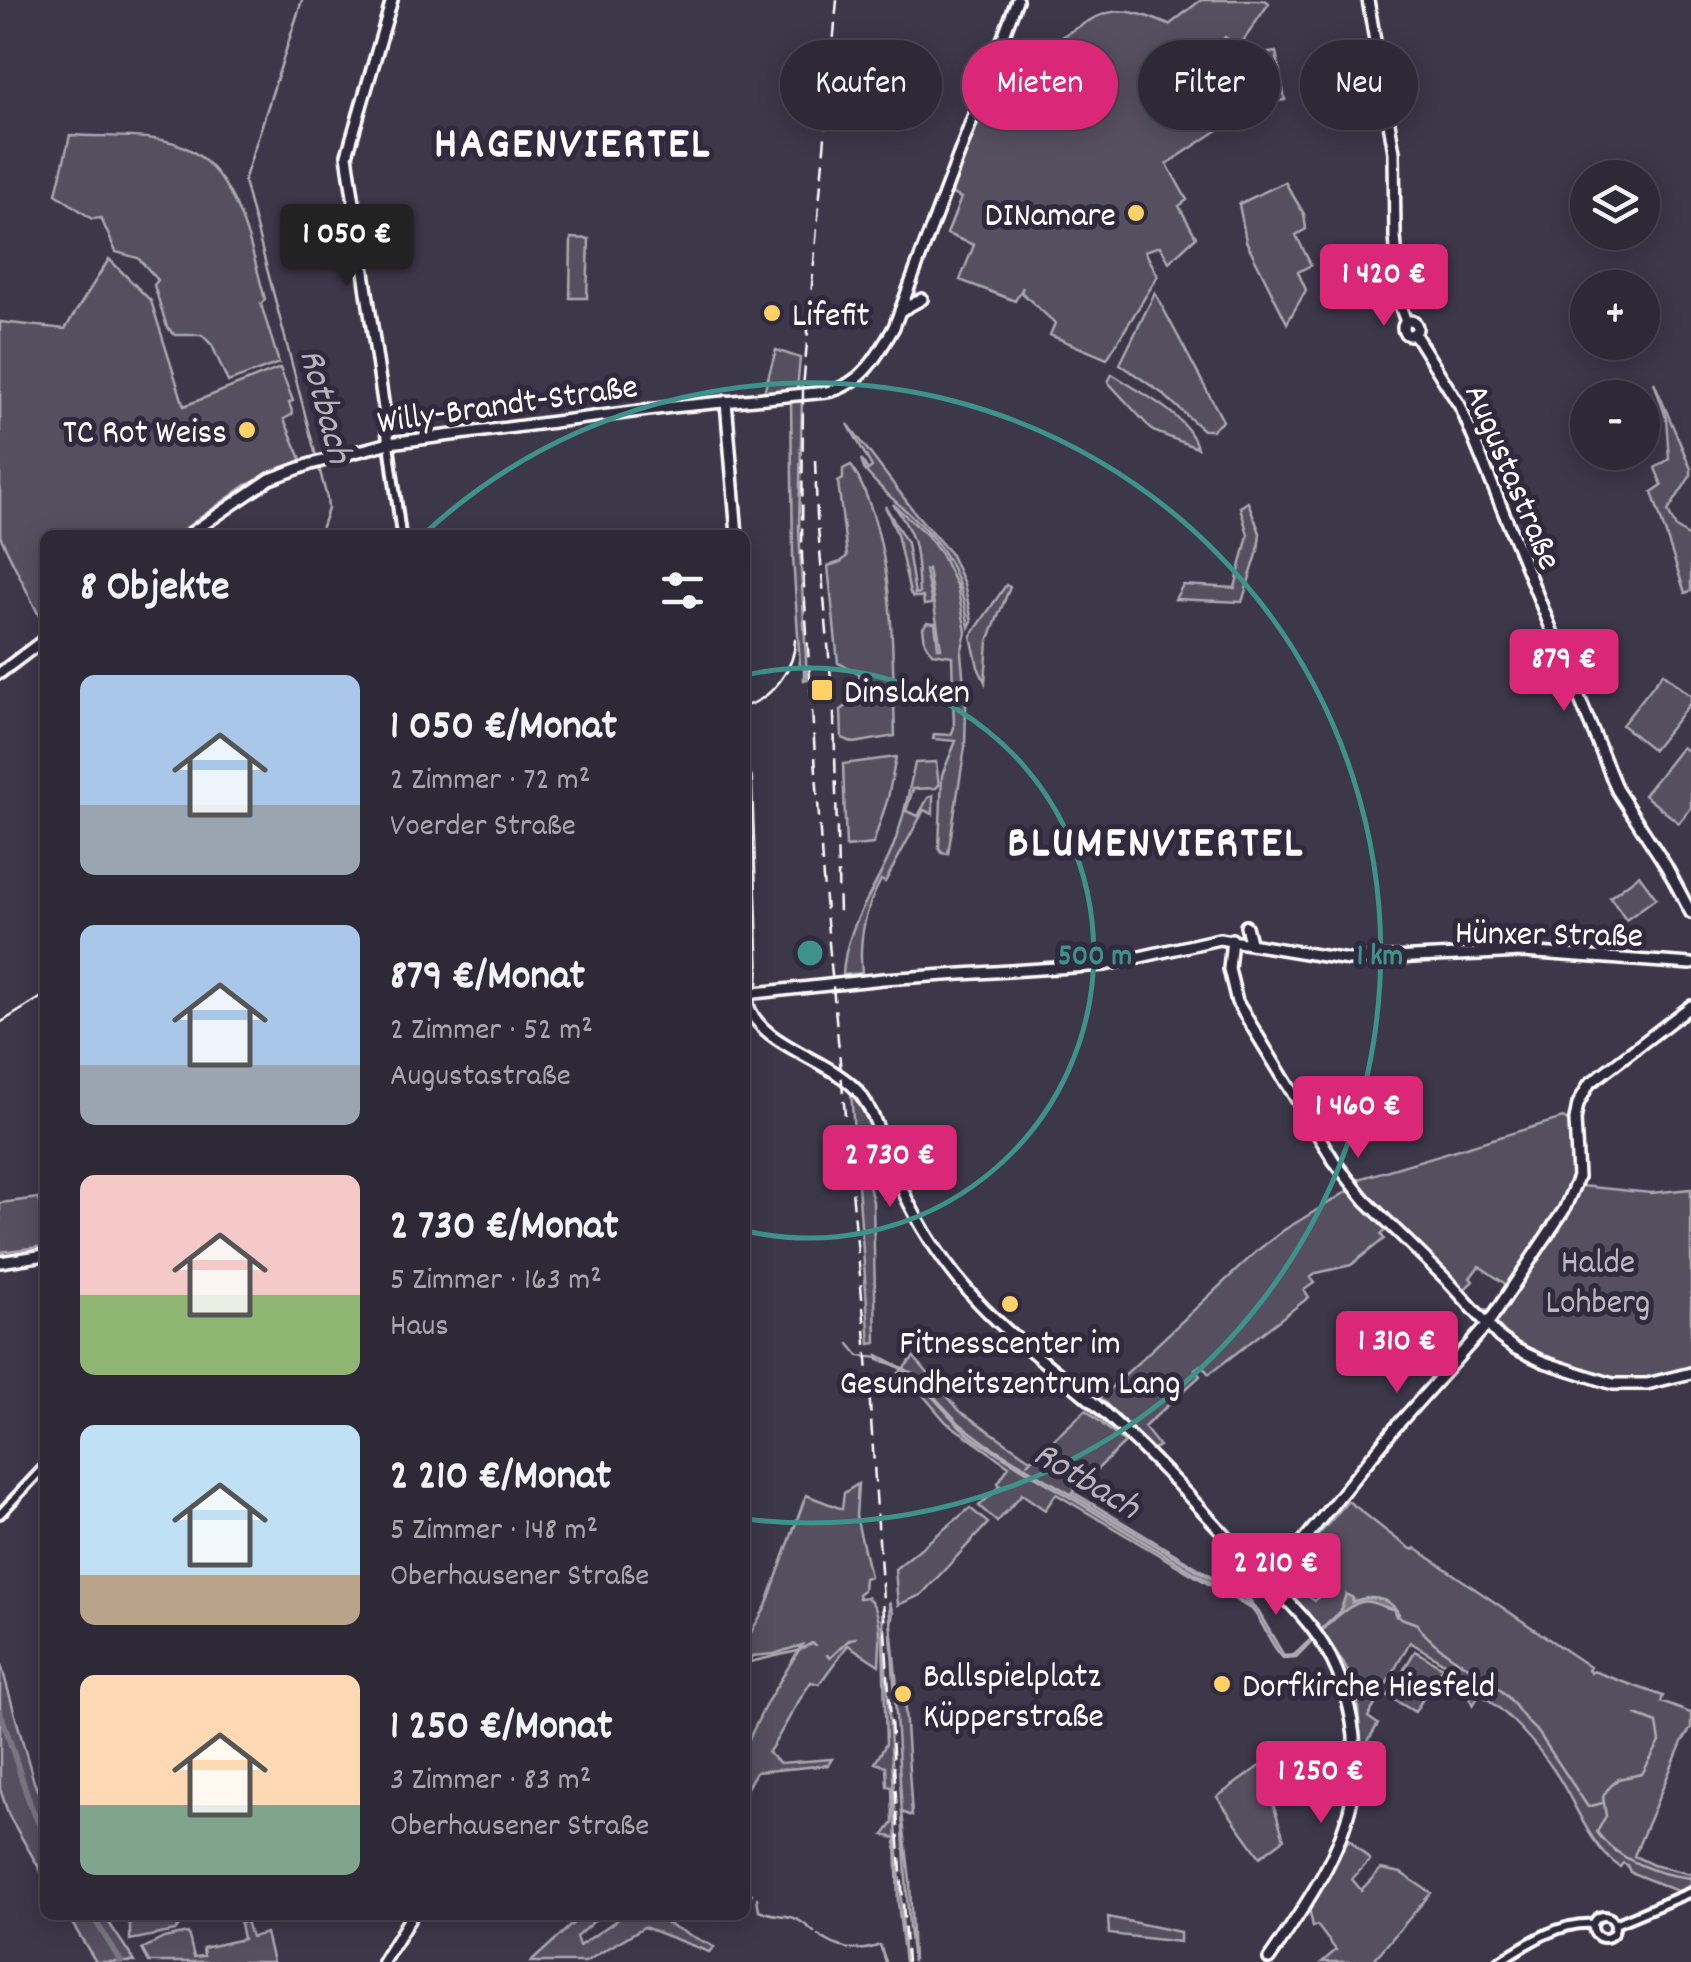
<!DOCTYPE html>
<html lang="de">
<head>
<meta charset="utf-8">
<style>
  body { margin:0; font-family:Dekko,sans-serif; background:#35313f; color:#f1f3f6; height:100vh; display:flex; flex-direction:column; font-size:38px; white-space:nowrap }
  * { box-sizing:border-box; margin:0 }
  p { font-size:32px; color:#a7a6ad }
  .icon { flex:none; width:55px; height:55px; fill:none; stroke:currentColor; stroke-width:2; stroke-linecap:round; stroke-linejoin:round }
  .map { position:relative; flex:1; overflow:hidden }
  .sheet { position:absolute; left:40px; top:530px; width:710px; height:1390px; display:flex; flex-direction:column; background:#2d2937; border-radius:15px; box-shadow:0 5px 25px #0003,0 0 0 2px #484552 }
  .sheet>* { flex:none }
  .top-card { position:absolute; left:780px; top:40px; width:760px; height:90px; display:flex; gap:20px }
  .controls { position:absolute; left:1570px; top:160px; display:grid; gap:20px }
  .controls a { display:grid; place-items:center; width:90px; height:90px; border-radius:50%; background:#2d2937; box-shadow:0 5px 25px #0003,0 0 0 2px #484552; font-size:50px }
  .price { position:absolute; translate:-50% -85px; padding:0 22px; border-radius:10px; background:#db2777; color:#fff; font-size:32px; line-height:65px; filter:drop-shadow(0 2px 5px #0008) }
  .price::after { content:''; position:absolute; left:50%; top:60px; width:30px; height:22px; margin-left:-15px; background:inherit; clip-path:polygon(0 0,100% 0,50% 100%) }
  .price.current { background:#222; color:#fff }
  ul { padding:0; list-style:none }
  li { display:flex; align-items:center; gap:30px; height:250px; padding:0 40px }
  li span { display:grid; place-items:center; flex:none; width:280px; height:200px; border-radius:15px; color:#555 }
  li>.icon { margin-inline-start:auto }
  span .icon { width:120px; height:120px; fill:#fffc; stroke-width:1 }
  li b { font-size:42px }
  h2 { display:flex; justify-content:space-between; align-items:center; height:120px; padding:0 40px; font-size:42px }
  .chip { padding:0 35px; border-radius:45px; background:#2d2937; box-shadow:0 5px 25px #0003,0 0 0 2px #484552; font-size:35px; line-height:90px }
  .chip.current { background:#db2777; color:#fff }
  .map>svg:first-child { display:block }
</style>
</head>
<body>
<div class="map">
<svg width="1691" height="1962" viewBox="0 0 1691 1962">
  <rect width="100%" height="100%" fill="#3c3749"/>
  <filter id="ink" filterUnits="userSpaceOnUse"><feTurbulence type="fractalNoise" baseFrequency=".01" numOctaves="2"/><feDisplacementMap in="SourceGraphic" scale="20" xChannelSelector="R" yChannelSelector="G"/><feConvolveMatrix kernelMatrix="1 2 1 2 8 2 1 2 1" color-interpolation-filters="sRGB"/></filter>
  <g filter="url(#ink)">
    <path fill="#555060" stroke="#aaa8b0" stroke-width="2.5" d="M 1201,0 L 1265,0 L 1269,3 L 1239,47 L 1225,37 L 1215,51 L 1206,47 L 1213,53 L 1204,61 L 1199,96 L 1224,126 L 1167,164 L 1187,200 L 1179,206 L 1196,237 L 1169,262 L 1160,246 L 1145,251 L 1158,276 L 1107,359 L 1050,335 L 1055,323 L 1021,292 L 1023,287 L 1015,301 L 960,280 L 974,245 L 947,234 L 961,198 L 948,192 L 983,110 L 1028,129 L 1035,111 L 1039,76 L 1062,44 L 1058,39 C 1107,9 1115,2 1169,25 Z
      M 1276,52 L 1285,100 L 1217,110 L 1210,71 L 1212,62 Z
      M 70,135 C 100,137 133,135 162,140 C 234,152 249,241 265,299 L 261,304 L 279,363 L 228,382 L 212,345 L 202,335 L 175,335 L 167,327 L 154,285 L 158,280 L 138,258 L 116,252 L 101,218 L 92,219 L 56,194 Z
      M 1285,182 L 1304,214 L 1306,229 L 1296,235 L 1311,265 L 1298,272 L 1306,290 L 1287,323 L 1246,241 L 1239,204 Z
      M 571,238 L 589,239 L 587,298 L 570,298 Z
      M 109,259 L 151,301 L 184,406 L 280,368 L 293,401 L 289,403 L 293,414 L 284,419 L 302,461 L 246,485 L 176,535 L 45,535 L 45,628 L 0,536 L 0,322 L 65,329 Z
      M 1155,293 L 1223,421 L 1212,430 L 1203,430 L 1163,394 L 1120,364 Z
      M 776,350 L 800,358 L 797,390 L 764,392 Z
      M 1112,374 C 1139,392 1189,415 1197,448 L 1153,431 L 1108,382 Z
      M 1654,382 L 1691,469 L 1691,475 L 1668,511 L 1676,528 L 1691,538 L 1691,591 L 1685,593 L 1652,492 L 1662,485 L 1655,468 L 1669,459 L 1666,418 Z
      M 802,399 L 799,529 L 807,679 L 804,680 L 804,667 L 800,666 L 793,557 L 791,400 Z
      M 848,424 L 916,514 L 950,553 L 964,584 L 972,621 L 969,627 C 963,594 955,564 933,538 C 912,513 884,495 864,469 L 861,459 L 868,470 L 872,467 Z
      M 851,465 C 896,537 892,652 895,736 L 854,743 L 842,738 L 841,710 L 861,696 L 859,673 L 838,663 L 828,566 L 841,562 L 847,556 L 838,482 L 843,479 L 843,469 Z
      M 1248,502 L 1260,533 L 1258,551 L 1242,602 L 1175,599 L 1183,585 L 1235,588 L 1248,535 L 1240,507 Z
      M 893,504 L 927,535 L 941,554 L 957,587 L 964,621 L 966,632 L 961,653 L 966,706 L 965,747 L 948,854 L 942,853 L 939,848 L 942,775 L 956,741 L 933,739 L 934,734 L 951,735 L 954,728 L 952,656 L 932,653 L 925,642 L 923,628 L 927,622 L 935,623 L 938,648 L 941,648 L 928,569 L 925,570 L 932,604 L 924,605 L 923,597 L 913,597 L 910,593 L 897,534 L 885,506 L 907,543 L 915,594 L 919,593 C 916,554 920,541 893,504 Z
      M 1006,585 L 1010,587 L 988,641 L 985,682 L 978,667 L 971,636 Z
      M 1663,673 L 1691,696 L 1691,702 L 1653,750 L 1622,725 Z
      M 1682,747 L 1691,754 L 1691,808 L 1679,823 L 1644,795 Z
      M 896,757 L 888,798 L 873,844 L 846,847 L 843,764 Z
      M 936,762 L 939,785 L 936,788 L 913,789 L 906,811 L 918,816 L 928,798 L 933,795 L 933,814 L 924,810 L 885,882 L 881,880 C 865,909 858,939 862,973 L 843,975 C 845,927 873,894 891,852 C 903,822 908,795 915,763 Z
      M 1639,875 L 1656,898 L 1626,920 L 1610,897 Z
      M 851,1092 L 865,1114 L 878,1149 L 860,1150 L 873,1202 L 876,1343 L 870,1344 Z
      M 1563,1118 L 1569,1122 L 1574,1164 L 1570,1185 L 1651,1193 L 1691,1189 L 1691,1366 L 1650,1382 L 1615,1382 L 1568,1367 L 1516,1343 L 1482,1309 L 1491,1310 L 1507,1285 L 1479,1266 L 1470,1278 L 1473,1281 L 1464,1290 L 1355,1180 Z
      M 1348,1191 L 1389,1228 L 1381,1234 L 1384,1239 L 1351,1265 L 1317,1273 L 1310,1278 L 1314,1283 L 1304,1290 L 1309,1297 L 1209,1374 L 1201,1365 L 1195,1369 L 1200,1376 L 1144,1427 L 1159,1446 L 1153,1449 L 1100,1398 L 1258,1250 L 1284,1230 Z
      M 39,1198 L 42,1213 L 45,1213 L 45,1246 L 0,1252 L 0,1203 Z
      M 914,1357 L 960,1411 L 1030,1459 L 1027,1464 L 1086,1410 L 1125,1443 L 1073,1492 L 1249,1599 L 1252,1602 L 1249,1608 L 1056,1494 L 1045,1510 L 1022,1494 L 997,1522 L 979,1506 L 1000,1486 L 998,1483 L 1009,1466 L 946,1422 L 911,1381 L 899,1373 Z
      M 858,1484 L 856,1516 L 870,1576 L 864,1578 L 863,1590 L 858,1594 L 859,1598 L 867,1597 C 884,1611 880,1644 879,1665 L 848,1645 L 819,1684 L 811,1682 C 795,1705 784,1729 768,1753 L 780,1763 L 832,1759 L 828,1765 L 756,1772 L 745,1791 L 745,1747 L 767,1702 L 802,1645 L 774,1654 L 752,1656 L 745,1671 L 745,1643 L 766,1606 L 806,1495 L 842,1509 L 844,1493 Z
      M 1348,1501 C 1370,1517 1390,1536 1413,1550 L 1415,1548 L 1590,1667 L 1588,1670 L 1591,1673 L 1593,1671 L 1663,1696 L 1661,1702 L 1691,1713 L 1691,1728 L 1682,1742 L 1634,1856 L 1653,1865 L 1691,1874 L 1691,1885 L 1682,1893 L 1630,1872 L 1627,1865 L 1623,1863 L 1620,1867 C 1588,1845 1577,1804 1555,1772 C 1538,1746 1506,1710 1480,1694 L 1473,1705 L 1468,1693 L 1445,1680 L 1452,1668 L 1410,1642 L 1368,1717 L 1378,1724 L 1362,1751 C 1359,1735 1359,1720 1358,1704 C 1357,1668 1306,1612 1282,1587 L 1282,1577 L 1315,1601 L 1328,1584 L 1299,1558 Z
      M 970,1508 L 988,1523 L 921,1595 L 898,1605 L 895,1569 Z
      M 889,1601 L 893,1612 L 891,1624 L 897,1687 L 907,1686 L 911,1690 L 905,1709 L 912,1816 L 902,1812 L 910,1880 L 913,1962 L 909,1928 Z
      M 882,1605 L 905,1962 L 898,1903 L 896,1838 L 884,1835 L 893,1823 L 892,1787 L 887,1786 L 886,1766 L 875,1763 L 886,1744 Z
      M 1415,1651 L 1442,1667 L 1415,1712 L 1388,1696 Z
      M 0,1661 L 34,1782 L 45,1808 L 45,1878 L 9,1816 L 0,1789 Z
      M 1261,1765 L 1284,1839 L 1260,1857 L 1217,1797 Z
      M 1349,1839 L 1370,1860 L 1352,1879 L 1361,1890 L 1381,1869 L 1401,1873 L 1431,1893 L 1372,1962 L 1322,1962 L 1336,1950 L 1317,1925 L 1313,1927 L 1309,1908 Z
      M 67,1915 L 104,1915 L 135,1962 L 96,1962 Z
      M 120,1915 L 176,1915 L 179,1926 L 175,1931 L 130,1940 L 130,1924 Z
      M 582,1915 L 601,1915 L 576,1937 L 579,1946 L 624,1915 L 657,1915 L 656,1918 L 714,1947 L 709,1952 L 644,1927 L 585,1962 L 531,1962 Z
      M 1108,1917 L 1180,1932 L 1180,1942 L 1109,1934 Z
      M 246,1921 L 251,1937 L 266,1933 L 273,1962 L 149,1962 L 142,1949 L 164,1938 L 188,1933 L 194,1957 L 204,1956 L 203,1948 L 243,1939 L 240,1923 Z"/>
    <path fill="#797682" stroke="#afadb4" stroke-width="2.5" d="M 878,1355 L 912,1373 L 960,1424 L 987,1444 L 1244,1598 L 1258,1611 L 1284,1656 L 1294,1655 L 1340,1612 L 1346,1594 L 1353,1598 L 1352,1602 C 1368,1595 1390,1596 1399,1614 L 1396,1616 L 1393,1609 C 1382,1608 1372,1599 1361,1602 C 1340,1608 1312,1642 1296,1657 L 1283,1658 C 1268,1642 1264,1622 1250,1607 L 976,1440 C 943,1418 919,1366 878,1360 Z"/>
    <g fill="none" stroke-linecap="round" stroke-linejoin="round">
      <path stroke="#afadb4" stroke-width="2.5" d="M 302,0 L 244,181 L 327,498 L 328,509 L 319,535
        M 849,1344 L 859,1356 L 880,1358
        M 1396,1616 L 1417,1624
        M 1418,1626 C 1441,1656 1479,1669 1506,1695 C 1518,1707 1524,1722 1538,1732 L 1588,1807 L 1602,1803
        M 827,1655 L 830,1658 L 850,1639 L 856,1638
        M 750,1662 L 797,1651 L 812,1643 L 816,1645
        M 1636,1715 L 1657,1723 L 1660,1742 L 1642,1774 L 1618,1779 L 1607,1790 L 1603,1797 L 1606,1816 L 1597,1832 C 1617,1860 1658,1875 1691,1878
        M 745,1889 L 752,1894
        M 757,1898 L 759,1910 C 784,1921 788,1908 814,1932
        M 818,1935 C 838,1949 857,1954 880,1945 L 886,1962"/>
      <path stroke="#797682" stroke-width="6" d="M 0,1711 L 31,1807 L 45,1836
        M 92,1915 L 121,1962"/>
      <defs>
        <path id="minor" d="M 389,443 L 401,535
          M 0,1514 L 45,1466
          M1593 1927a11 11 0 1 1 22 0a11 11 0 1 1-22 0Z
          M 1615,1924 L 1691,1892
          M 1498,1962 C 1525,1945 1560,1921 1593,1924"/>
        <path id="major" d="M 1368,0 L 1394,152 L 1395,236 L 1401,308 L 1406,322
          M 902,310 L 922,299
          M1403 328a7 7 0 1 1 14 0a7 7 0 1 1-14 0Z
          M 1414,333 L 1461,408 L 1617,790 L 1666,866 L 1691,913
          M 726,401 L 737,535
          M 389,443 L 347,155 L 392,0
          M 188,535 L 270,479 L 311,464 L 389,443 L 672,407 L 827,392 C 862,385 878,355 894,327 L 1017,0
          M 0,673 L 45,639
          M 745,778 L 752,969 L 751,992 L 747,1001 C 757,1047 833,1058 861,1095 C 877,1117 883,1147 894,1171 C 915,1221 943,1265 980,1304 C 1018,1344 1064,1376 1105,1413 C 1156,1459 1202,1510 1248,1560 C 1277,1590 1312,1621 1331,1658 C 1349,1694 1357,1735 1355,1775 C 1351,1842 1306,1905 1269,1959
          M 1246,926 L 1250,942
          M 1232,939 L 1229,969 L 1237,1002 L 1334,1161 L 1365,1200 L 1447,1280 L 1499,1337 L 1514,1348 L 1544,1362 L 1613,1384 L 1647,1384 L 1691,1373
          M 746,994 L 883,979 L 1105,965 L 1219,939 L 1348,960 L 1523,952 L 1691,964
          M 0,1262 L 45,1255
          M 1270,1582 L 1394,1429 L 1487,1325 L 1564,1210 L 1578,1177 L 1575,1120 L 1578,1104 L 1589,1084 L 1691,1006
          M 383,1962 L 412,1915"/>
      </defs>
      <use href="#minor" stroke="#fff" stroke-width="14"/>
      <use href="#major" stroke="#fff" stroke-width="16"/>
      <use href="#minor" stroke="#2f2a3d" stroke-width="6"/>
      <use href="#major" stroke="#2f2a3d" stroke-width="9"/>
      <path stroke="#fff" stroke-width="2.5" d="M 745,706 C 772,699 795,668 795,640
        M 0,1023 L 45,995"/>
      <path stroke="#fff" stroke-width="2.5" stroke-dasharray="15 8" stroke-linecap="butt" d="M 837,0 L 803,388 L 802,556 L 823,879 L 865,1329 L 907,1962
        M 815,460 L 817,516 L 834,714 L 839,914"/>
    </g>
  </g>
  <g fill="none" stroke="#3f918b" stroke-width="5">
    <path d="M746 675A285 285 0 1 1 746 1231"/>
    <path d="M425 533A570 570 0 1 1 745 1519"/>
  </g>
  <g fill="#ffd166" stroke="#2f2a3d" stroke-width="4">
    <circle cx="1136" cy="213" r="10"/>
    <circle cx="772" cy="313" r="10"/>
    <circle cx="247" cy="430" r="10"/>
    <rect x="810" y="678" width="24" height="24" rx="5"/>
    <circle cx="1010" cy="1304" r="10"/>
    <circle cx="1222" cy="1684" r="10"/>
    <circle cx="903" cy="1694" r="10"/>
  </g>
  <g text-anchor="middle" stroke-width="10" stroke-linejoin="round" paint-order="stroke">
    <g font-size="35" fill="#fff" stroke="#2f2a3d" text-anchor="start">
      <text x="1116" y="225" text-anchor="end">DINamare</text>
      <text x="792" y="325">Lifefit</text>
      <text x="227" y="442" text-anchor="end">TC Rot Weiss</text>
      <text x="844" y="702">Dinslaken</text>
      <text x="1010" y="1353" text-anchor="middle">Fitnesscenter im<tspan x="1010" dy="40">Gesundheitszentrum Lang</tspan></text>
      <text x="923" y="1686">Ballspielplatz<tspan x="923" dy="40">Küpperstraße</tspan></text>
      <text x="1242" y="1696">Dorfkirche Hiesfeld</text>
    </g>
    <g font-size="35" fill="#fff" stroke="#2f2a3d">
      <text transform="translate(507 402) rotate(-8)" y="12">Willy-Brandt-Straße</text>
      <text transform="translate(1515 476) rotate(67)" y="12">Augustastraße</text>
      <text transform="translate(1549 932) rotate(1)" y="12">Hünxer Straße</text>
    </g>
    <g font-size="35" fill="#bbb9bf" stroke="#2f2a3d">
      <text x="1598" y="1272">Halde<tspan x="1598" dy="40">Lohberg</tspan></text>
    </g>
    <g font-size="38" font-style="italic" fill="#b5b4ba" stroke="#2f2a3d">
      <text transform="translate(328 405) rotate(75)" y="13">Rotbach</text>
      <text transform="translate(1088 1478) rotate(31)" y="13">Rotbach</text>
    </g>
    <g font-size="45" font-weight="bold" letter-spacing="2.5" fill="#fff" stroke="#2f2a3d">
      <text x="573" y="156">HAGENVIERTEL</text>
      <text x="1156" y="855">BLUMENVIERTEL</text>
    </g>
  </g>
  <circle cx="810" cy="953" r="15" fill="#3f918b" stroke="#2f2a3d" stroke-width="5"/>
  <g font-size="30" text-anchor="middle" font-weight="bold" fill="#3f918b" stroke="#2f2a3d" stroke-width="10" stroke-linejoin="round" paint-order="stroke">
    <text x="1095" y="964">500 m</text>
    <text x="1380" y="964">1 km</text>
  </g>
</svg>
<div class="controls">
<a><svg class="icon" aria-label="layers" viewBox="0 0 24 24"><path d="M12 4l9 5-9 5-9-5zM3 14l9 5 9-5"/></svg></a>
<a>+</a>
<a>−</a>
</div>
<b class="price current" style="left:347px;top:289px">1 050 €</b>
<b class="price" style="left:1384px;top:329px">1 420 €</b>
<b class="price" style="left:1564px;top:714px">879 €</b>
<b class="price" style="left:1358px;top:1161px">1 460 €</b>
<b class="price" style="left:890px;top:1210px">2 730 €</b>
<b class="price" style="left:1397px;top:1396px">1 310 €</b>
<b class="price" style="left:1276px;top:1618px">2 210 €</b>
<b class="price" style="left:1321px;top:1826px">1 250 €</b>
<div class="top-card">
<a class="chip">Kaufen</a>
<a class="chip current">Mieten</a>
<a class="chip">Filter</a>
<a class="chip">Neu</a>
</div>
<section class="sheet">
<h2>8 Objekte<svg class="icon" aria-label="filters" viewBox="0 0 24 24"><path d="M4 7h16M4 17h16"/><circle cx="9" cy="7" r="2"/><circle cx="15" cy="17" r="2"/></svg></h2>
<ul>
<li><span style="background:linear-gradient(#a9c7e8 65%,#9aa5b1 0)"><svg class="icon" aria-label="home" viewBox="0 0 24 24"><path d="M3 11l9-7 9 7M6 9v11h12V9"/></svg></span><div><b>1 050 €/Monat</b><p>2 Zimmer · 72 m²</p><p>Voerder Straße</p></div></li>
<li><span style="background:linear-gradient(#a9c7e8 70%,#9aa5b1 0)"><svg class="icon" aria-label="home" viewBox="0 0 24 24"><path d="M3 11l9-7 9 7M6 9v11h12V9"/></svg></span><div><b>879 €/Monat</b><p>2 Zimmer · 52 m²</p><p>Augustastraße</p></div></li>
<li><span style="background:linear-gradient(#f6c9c9 60%,#8fb573 0)"><svg class="icon" aria-label="home" viewBox="0 0 24 24"><path d="M3 11l9-7 9 7M6 9v11h12V9"/></svg></span><div><b>2 730 €/Monat</b><p>5 Zimmer · 163 m²</p><p>Haus</p></div></li>
<li><span style="background:linear-gradient(#bfe0f5 75%,#b9a48a 0)"><svg class="icon" aria-label="home" viewBox="0 0 24 24"><path d="M3 11l9-7 9 7M6 9v11h12V9"/></svg></span><div><b>2 210 €/Monat</b><p>5 Zimmer · 148 m²</p><p>Oberhausener Straße</p></div></li>
<li><span style="background:linear-gradient(#ffd9b3 65%,#7fa58c 0)"><svg class="icon" aria-label="home" viewBox="0 0 24 24"><path d="M3 11l9-7 9 7M6 9v11h12V9"/></svg></span><div><b>1 250 €/Monat</b><p>3 Zimmer · 83 m²</p><p>Oberhausener Straße</p></div></li>
</ul>
</section>
</div>
</body>
</html>
